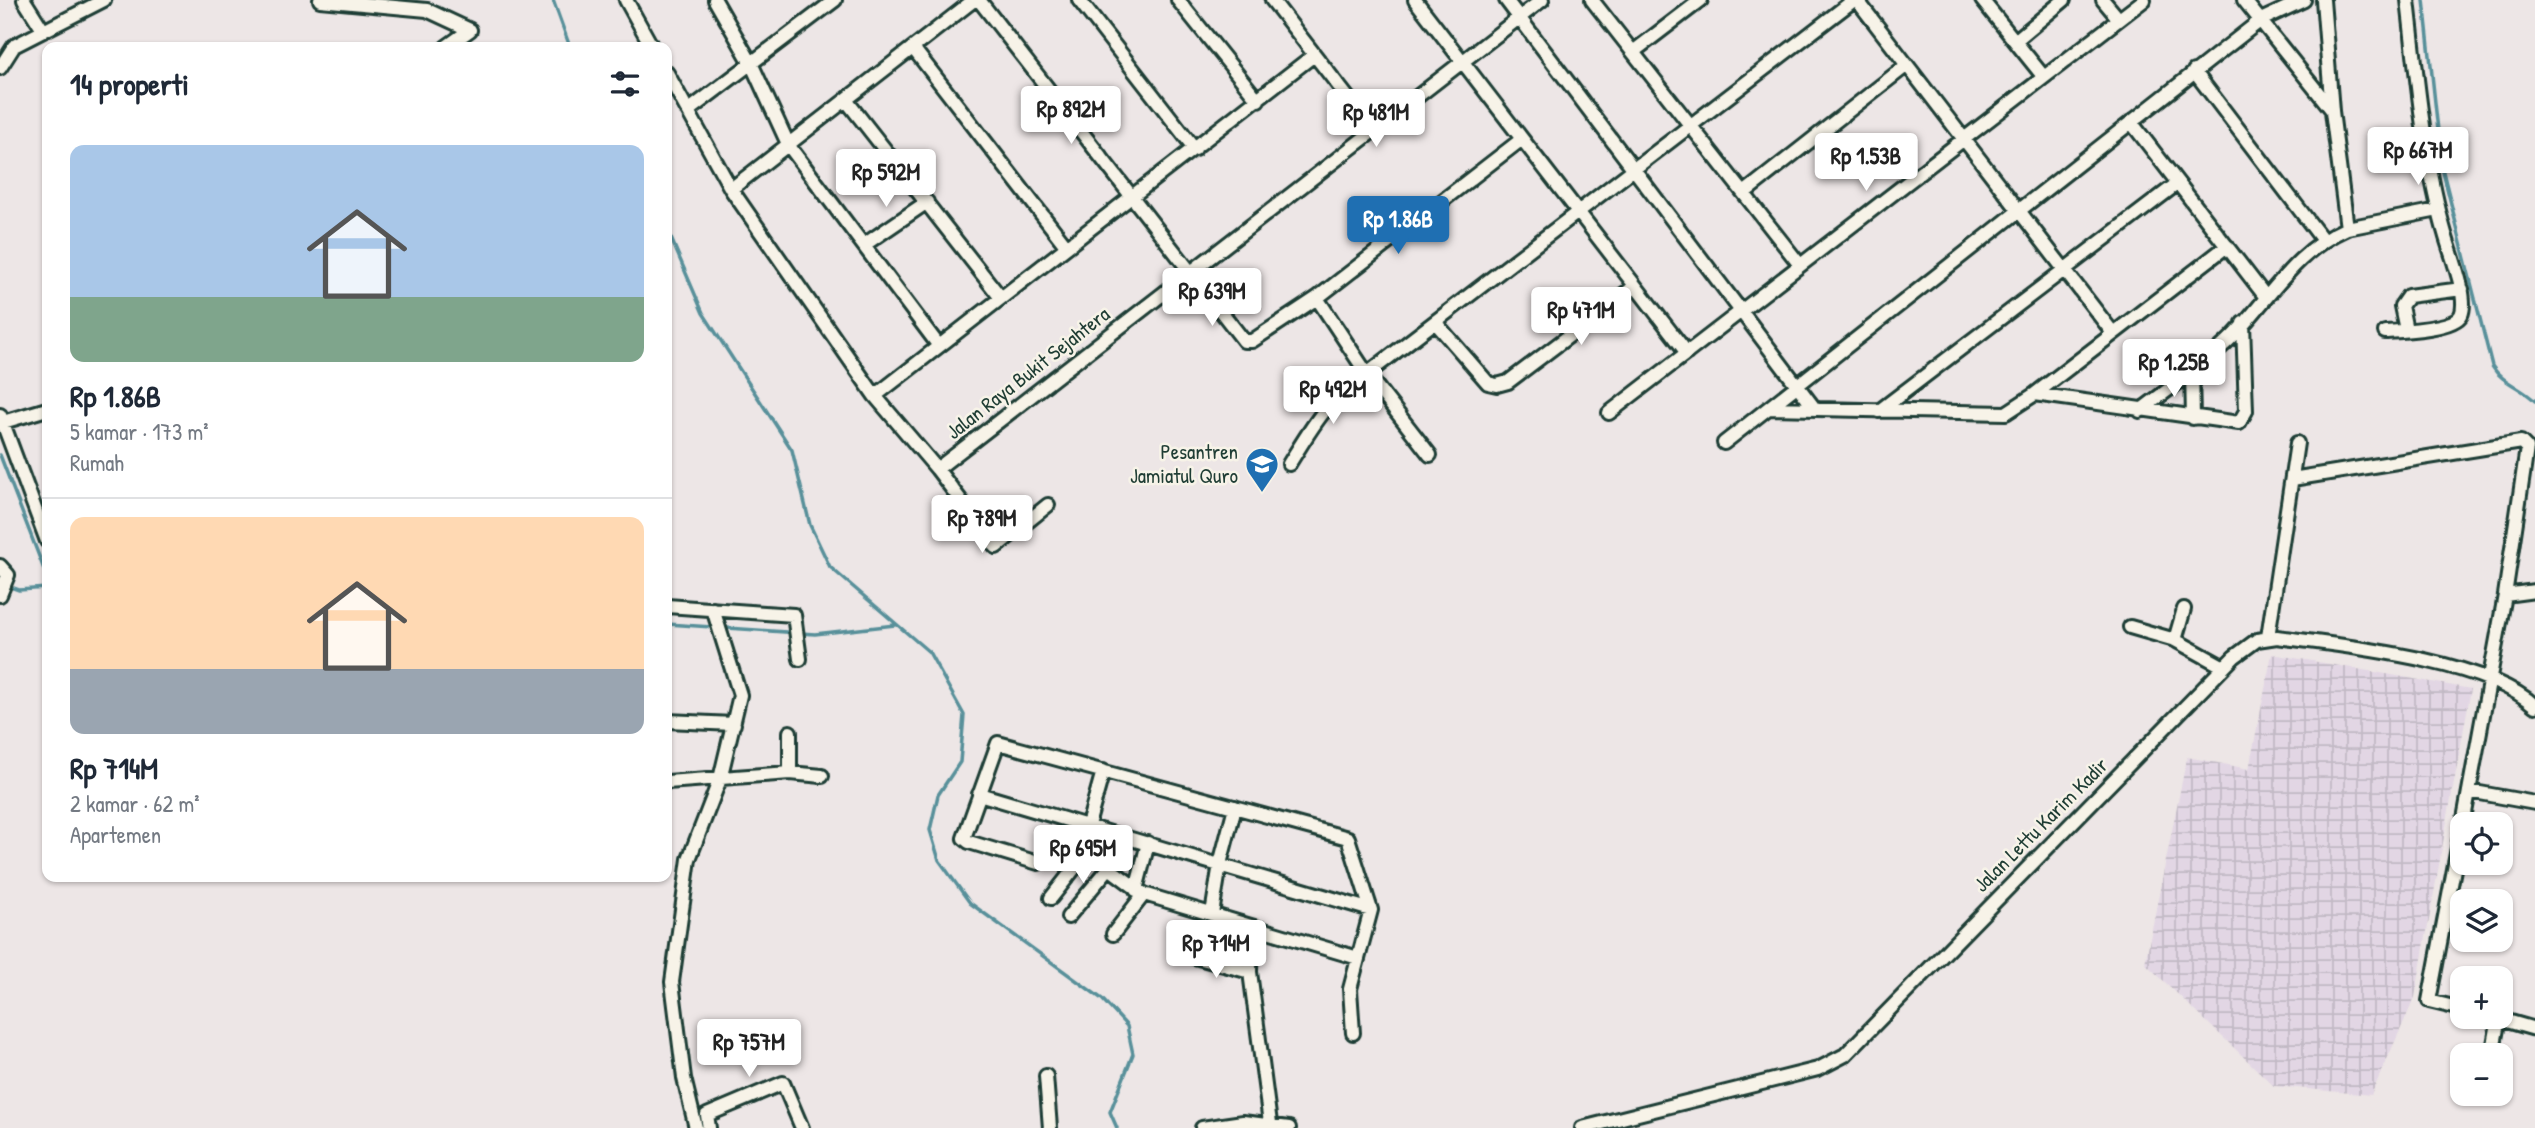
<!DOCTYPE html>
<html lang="id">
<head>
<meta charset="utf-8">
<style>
  body { margin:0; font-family:"Patrick Hand",sans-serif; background:#f6f6f7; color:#1f2937; height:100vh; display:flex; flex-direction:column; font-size:26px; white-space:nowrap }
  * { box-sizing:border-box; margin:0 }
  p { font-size:23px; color:#747a83 }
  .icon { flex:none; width:38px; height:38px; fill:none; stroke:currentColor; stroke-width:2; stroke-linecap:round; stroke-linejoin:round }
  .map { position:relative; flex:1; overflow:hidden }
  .side { position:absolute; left:42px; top:42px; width:630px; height:840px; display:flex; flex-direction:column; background:#fff; border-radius:14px; box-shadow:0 2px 5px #0004 }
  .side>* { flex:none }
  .fabs { position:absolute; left:2450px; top:812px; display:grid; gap:14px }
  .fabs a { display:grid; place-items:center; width:63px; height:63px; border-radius:14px; background:#fff; box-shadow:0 2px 5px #0004; font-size:35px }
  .price { position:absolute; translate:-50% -60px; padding:0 16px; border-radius:7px; background:#fff; color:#222; font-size:23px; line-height:46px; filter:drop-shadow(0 2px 4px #0008) }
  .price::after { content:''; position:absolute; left:50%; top:42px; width:21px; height:16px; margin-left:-10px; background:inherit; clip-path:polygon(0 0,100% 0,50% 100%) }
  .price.active { background:#1f6fb2; color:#fff }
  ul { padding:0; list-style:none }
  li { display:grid; align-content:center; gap:14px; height:371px; padding:0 28px }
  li+li { border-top:2px solid #e0e1e3 }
  li span { display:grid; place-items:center; height:217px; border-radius:14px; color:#555 }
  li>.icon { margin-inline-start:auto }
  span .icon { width:126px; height:126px; fill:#fffc; stroke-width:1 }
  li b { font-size:30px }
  h2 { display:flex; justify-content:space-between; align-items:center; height:84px; padding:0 28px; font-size:30px }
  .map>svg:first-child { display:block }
</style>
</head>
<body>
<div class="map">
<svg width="2535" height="1128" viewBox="0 0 2535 1128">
  <defs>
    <pattern id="industrial-grid" width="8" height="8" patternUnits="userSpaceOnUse" patternTransform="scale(1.75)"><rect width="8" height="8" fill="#e2d6e4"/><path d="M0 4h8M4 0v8" fill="none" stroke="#c1b9c4"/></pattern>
  </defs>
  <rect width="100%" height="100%" fill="#ede6e6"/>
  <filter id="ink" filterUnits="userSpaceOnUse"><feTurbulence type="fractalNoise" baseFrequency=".0143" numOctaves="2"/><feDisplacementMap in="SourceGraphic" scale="14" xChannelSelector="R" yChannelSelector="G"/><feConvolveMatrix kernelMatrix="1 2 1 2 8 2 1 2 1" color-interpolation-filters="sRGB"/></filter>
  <g filter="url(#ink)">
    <path fill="url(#industrial-grid)" d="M 2272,654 L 2471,689 L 2415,997 L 2371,1095 L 2274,1086 L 2145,963 L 2187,757 L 2249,769 Z"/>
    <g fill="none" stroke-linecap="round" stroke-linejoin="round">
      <path stroke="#58909a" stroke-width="3.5" d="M 553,0 L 570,47
        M 2424,0 L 2442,168 L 2492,366 C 2502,383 2521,387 2535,401
        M 667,229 L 703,313 L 792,450 L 810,525 L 830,567 L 929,652 L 964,715 L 960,762 L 938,795 L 930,830 L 939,860 L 970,903 L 1102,999 L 1127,1026 L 1133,1054 L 1110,1112 L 1117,1128
        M 0,455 L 47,577
        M 8,586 L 19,590 L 47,588
        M 667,624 L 815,634 L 895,625"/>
      <defs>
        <path id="minor" d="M 24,0 L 43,30
          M 320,0 L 427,10 L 470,30 L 446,47
          M 626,0 L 652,47
          M 715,0 L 751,63 L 789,146 L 939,346
          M 979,0 L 1244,341 L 1252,341 L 1317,298 L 1522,139
          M 1079,0 L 1195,149
          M 1178,0 L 1258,100
          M 1272,0 L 1373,130
          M 1415,0 L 1687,353
          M 1506,0 L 1815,409
          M 1592,0 L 1800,265
          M 1857,0 L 2113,333
          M 1982,0 L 2043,76
          M 2103,0 L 2118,18
          M 2244,0 L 2332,110
          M 2015,41 L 2064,0
          M 913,48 L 1067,247
          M 1633,52 L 1701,0
          M 0,68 L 14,46 L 104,0
          M 2194,71 L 2322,239
          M 667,73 L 731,189 L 875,396 L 937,469 L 996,547 L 1048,505
          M 846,100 L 1001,298
          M 688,111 L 835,0
          M 2131,122 L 2265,296
          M 731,189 L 974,0
          M 1744,193 L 1907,65
          M 2347,228 L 2438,210
          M 864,245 L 927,202
          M 1317,298 L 1367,374 L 1430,455
          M 1435,322 L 1488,383 L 1497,385 L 1508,382 L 1635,286
          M 2406,330 L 2401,306 L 2408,296 L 2462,289
          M 2385,332 C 2400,331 2454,329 2461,315 C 2469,298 2451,255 2446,237 C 2424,162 2417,78 2408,0
          M 2192,371 L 2193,418
          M 2035,394 L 2239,423 L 2246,411 L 2243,323
          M 875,396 L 1314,55
          M 1769,408 L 2006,413 L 2035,394 L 2227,246
          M 1879,411 L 2178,183
          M 2140,411 C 2171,387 2204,365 2232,337 C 2270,298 2295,251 2347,228 L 2332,111 L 2323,0
          M 1609,413 L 2144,0
          M 0,415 L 47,541
          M 3,422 L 47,409
          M 1724,443 L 2261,20 L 2304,0
          M 1289,464 C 1311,429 1329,395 1367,374 L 1854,0
          M 937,469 L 1542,0
          M 2292,479 L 2521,442 L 2527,448 L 2505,595 L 2463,824
          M 0,566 L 8,575 L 0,595
          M 2505,595 L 2535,591
          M 667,606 L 794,615 L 800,659
          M 2130,627 L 2175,640 L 2224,667
          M 2268,637 L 2297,443
          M 2175,640 L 2184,609
          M 667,721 L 734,724
          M 790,732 L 790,773
          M 667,782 L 790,773 L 822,776
          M 2469,791 L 2535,803
          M 979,794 L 1371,910
          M 2462,827 L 2429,1001 L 2462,1009
          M 1038,863 L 969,842 L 964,838 L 998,743 L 1348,838 L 1371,910 L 1350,989 L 1353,1033
          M 1136,890 L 1148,843
          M 1051,898 L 1084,856 L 1088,825 L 1103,771
          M 1212,914 L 1220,864 L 1235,807
          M 1068,917 L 1109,868 L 1144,894 L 1358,958
          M 1251,926 L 1250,972 L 1270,1123
          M 1113,934 L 1144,894
          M 1191,956 L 1250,972
          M 2493,1017 L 2535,1029
          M 2492,1055 L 2499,1018
          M 1046,1076 L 1050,1128
          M 696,1128 L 684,1078 L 672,982 L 689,859 L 720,779 L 740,695 L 713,609
          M 709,1128 L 707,1115 L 783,1083 L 802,1128
          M 1202,1128 L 1243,1122 L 1289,1128
          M 1582,1128 L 1818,1069 L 1845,1055 L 2234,657 L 2257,640 L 2277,637 C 2346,646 2486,660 2535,706"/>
      </defs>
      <use href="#minor" stroke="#1f3d34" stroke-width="18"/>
      <use href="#minor" stroke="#f7f3e8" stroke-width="12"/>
    </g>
  </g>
  <defs>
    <symbol id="school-pin" viewBox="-11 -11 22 30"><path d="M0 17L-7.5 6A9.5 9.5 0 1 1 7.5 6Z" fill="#1f6fb2" stroke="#f7f3e8"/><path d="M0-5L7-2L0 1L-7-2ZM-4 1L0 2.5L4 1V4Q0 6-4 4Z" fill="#fff"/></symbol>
  </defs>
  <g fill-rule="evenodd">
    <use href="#school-pin" x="1243" y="445" width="38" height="52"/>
  </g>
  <g text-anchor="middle" stroke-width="5" stroke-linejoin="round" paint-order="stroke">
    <g font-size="21" fill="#1f3d34" stroke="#f7f3e8">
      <text transform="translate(1028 373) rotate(-38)" y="7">Jalan Raya Bukit Sejahtera</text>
      <text transform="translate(2041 825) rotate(-45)" y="7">Jalan Lettu Karim Kadir</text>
    </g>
    <g font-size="21" fill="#1f3d34" stroke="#f7f3e8" text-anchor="end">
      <text x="1238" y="459">Pesantren<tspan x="1238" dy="24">Jamiatul Quro</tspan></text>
    </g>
  </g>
</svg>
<div class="fabs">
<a><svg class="icon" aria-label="locate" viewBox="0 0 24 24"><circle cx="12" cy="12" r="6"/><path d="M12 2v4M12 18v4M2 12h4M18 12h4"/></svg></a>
<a><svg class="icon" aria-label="layers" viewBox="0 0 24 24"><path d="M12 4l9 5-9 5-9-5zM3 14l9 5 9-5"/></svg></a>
<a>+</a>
<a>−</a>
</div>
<b class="price" style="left:1071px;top:146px">Rp 892M</b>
<b class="price" style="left:1376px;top:149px">Rp 481M</b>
<b class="price" style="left:2418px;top:187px">Rp 667M</b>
<b class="price" style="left:1866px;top:193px">Rp 1.53B</b>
<b class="price" style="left:886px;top:209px">Rp 592M</b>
<b class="price active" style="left:1398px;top:256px">Rp 1.86B</b>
<b class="price" style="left:1212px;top:328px">Rp 639M</b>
<b class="price" style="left:1581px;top:347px">Rp 471M</b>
<b class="price" style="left:2174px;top:399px">Rp 1.25B</b>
<b class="price" style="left:1333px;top:426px">Rp 492M</b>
<b class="price" style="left:982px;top:555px">Rp 789M</b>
<b class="price" style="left:1083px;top:885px">Rp 695M</b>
<b class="price" style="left:1216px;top:980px">Rp 714M</b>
<b class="price" style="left:749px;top:1079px">Rp 757M</b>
<section class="side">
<h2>14 properti<svg class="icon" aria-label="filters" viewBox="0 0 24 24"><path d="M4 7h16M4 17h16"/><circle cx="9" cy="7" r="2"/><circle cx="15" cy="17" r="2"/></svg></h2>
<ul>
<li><span style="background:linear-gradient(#a9c7e8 70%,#7fa58c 0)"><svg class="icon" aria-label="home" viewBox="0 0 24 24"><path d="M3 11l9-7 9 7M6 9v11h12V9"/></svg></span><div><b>Rp 1.86B</b><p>5 kamar · 173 m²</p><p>Rumah</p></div></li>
<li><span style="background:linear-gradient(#ffd9b3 70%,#9aa5b1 0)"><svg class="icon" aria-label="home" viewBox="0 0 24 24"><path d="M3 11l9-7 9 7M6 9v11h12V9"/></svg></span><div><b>Rp 714M</b><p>2 kamar · 62 m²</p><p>Apartemen</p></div></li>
</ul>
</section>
</div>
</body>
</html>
